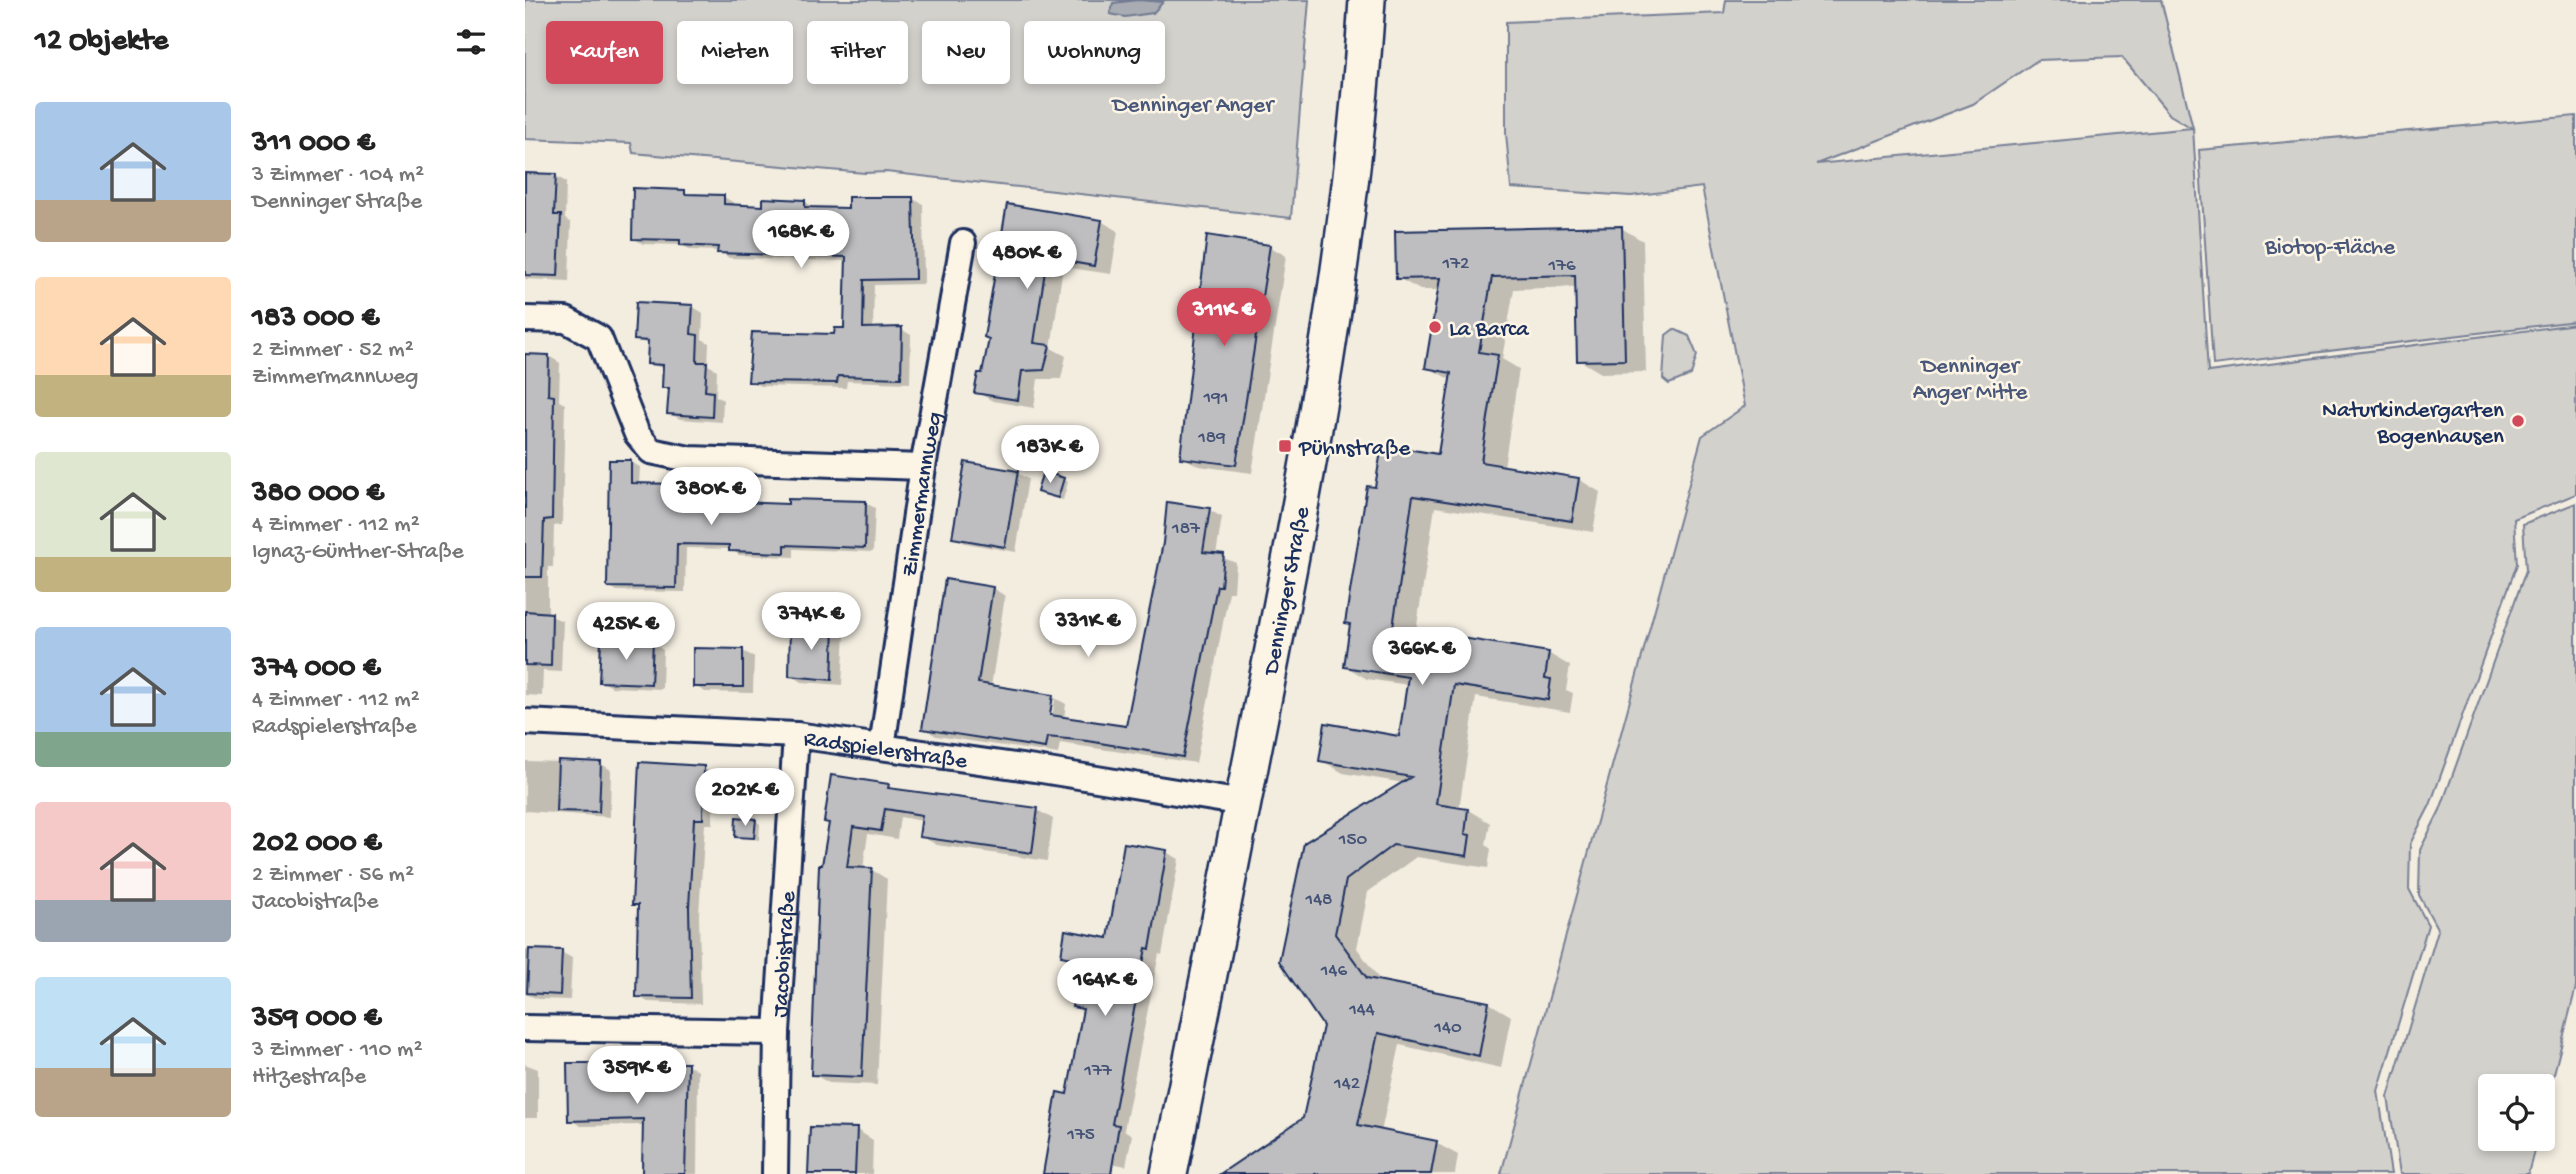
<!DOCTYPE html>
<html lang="de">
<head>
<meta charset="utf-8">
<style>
  body { margin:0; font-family:"Gochi Hand",sans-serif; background:#f6f6f6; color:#222; height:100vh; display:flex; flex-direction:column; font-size:26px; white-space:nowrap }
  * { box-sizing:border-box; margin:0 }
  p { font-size:23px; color:#767676 }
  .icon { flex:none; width:38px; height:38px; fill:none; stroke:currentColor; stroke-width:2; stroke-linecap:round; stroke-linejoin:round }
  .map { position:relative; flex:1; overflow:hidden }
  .details { display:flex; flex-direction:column; background:#fff; width:525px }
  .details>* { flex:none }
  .guide { position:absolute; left:21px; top:21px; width:665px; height:63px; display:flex; gap:14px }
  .controls { position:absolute; left:1953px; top:1074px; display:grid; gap:14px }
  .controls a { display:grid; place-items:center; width:77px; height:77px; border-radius:7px; background:#fff; box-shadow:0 4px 10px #0003; font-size:35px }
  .price { position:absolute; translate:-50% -60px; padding:0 16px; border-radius:24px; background:#fff; color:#222; font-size:23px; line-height:46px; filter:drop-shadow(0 2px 4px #0008) }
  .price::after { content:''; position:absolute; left:50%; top:42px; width:21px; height:16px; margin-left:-10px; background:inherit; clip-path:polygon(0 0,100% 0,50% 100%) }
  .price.selected { background:#d1495b; color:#fff }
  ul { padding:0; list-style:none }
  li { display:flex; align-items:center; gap:21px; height:175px; padding:0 35px }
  li span { display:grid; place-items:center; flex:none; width:196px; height:140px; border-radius:7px; color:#555 }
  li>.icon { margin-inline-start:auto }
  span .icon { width:84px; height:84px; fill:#fffc; stroke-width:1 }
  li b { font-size:30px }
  h2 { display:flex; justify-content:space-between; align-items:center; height:84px; padding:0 35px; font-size:30px }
  .chip { padding:0 24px; border-radius:7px; background:#fff; box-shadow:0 4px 10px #0003; font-size:24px; line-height:63px }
  .chip.selected { background:#d1495b; color:#fff }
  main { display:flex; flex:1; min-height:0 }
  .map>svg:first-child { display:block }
</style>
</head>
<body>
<main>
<section class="details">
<h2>12 Objekte<svg class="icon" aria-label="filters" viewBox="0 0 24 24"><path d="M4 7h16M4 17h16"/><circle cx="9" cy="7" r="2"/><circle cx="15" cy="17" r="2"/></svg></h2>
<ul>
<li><span style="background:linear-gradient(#a9c7e8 70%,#b9a48a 0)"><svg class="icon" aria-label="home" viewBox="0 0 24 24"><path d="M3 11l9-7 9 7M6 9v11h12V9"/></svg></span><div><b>311 000 €</b><p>3 Zimmer · 104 m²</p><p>Denninger Straße</p></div></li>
<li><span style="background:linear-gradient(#ffd9b3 70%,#c2b280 0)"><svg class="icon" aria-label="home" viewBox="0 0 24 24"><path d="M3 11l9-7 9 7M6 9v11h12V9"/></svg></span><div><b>183 000 €</b><p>2 Zimmer · 52 m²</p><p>Zimmermannweg</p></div></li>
<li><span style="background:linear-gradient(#dfe7d0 75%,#c2b280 0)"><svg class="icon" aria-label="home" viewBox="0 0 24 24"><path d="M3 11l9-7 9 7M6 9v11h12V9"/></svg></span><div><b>380 000 €</b><p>4 Zimmer · 112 m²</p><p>Ignaz-Günther-Straße</p></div></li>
<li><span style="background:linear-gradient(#a9c7e8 75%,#7fa58c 0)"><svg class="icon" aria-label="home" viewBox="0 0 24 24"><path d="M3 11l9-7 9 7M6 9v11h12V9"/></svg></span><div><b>374 000 €</b><p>4 Zimmer · 112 m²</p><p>Radspielerstraße</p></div></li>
<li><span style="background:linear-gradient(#f6c9c9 70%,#9aa5b1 0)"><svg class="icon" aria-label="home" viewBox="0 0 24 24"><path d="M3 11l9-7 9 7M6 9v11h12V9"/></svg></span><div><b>202 000 €</b><p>2 Zimmer · 56 m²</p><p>Jacobistraße</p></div></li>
<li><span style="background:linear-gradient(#bfe0f5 65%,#b9a48a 0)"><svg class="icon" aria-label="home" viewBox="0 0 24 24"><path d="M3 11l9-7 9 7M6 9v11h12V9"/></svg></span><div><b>359 000 €</b><p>3 Zimmer · 110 m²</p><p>Hitzestraße</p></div></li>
</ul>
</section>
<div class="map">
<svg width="2051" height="1174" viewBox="0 0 2051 1174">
  <rect width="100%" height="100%" fill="#f3ede0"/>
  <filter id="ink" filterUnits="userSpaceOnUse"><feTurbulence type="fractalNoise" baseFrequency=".0143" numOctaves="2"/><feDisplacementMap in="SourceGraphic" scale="14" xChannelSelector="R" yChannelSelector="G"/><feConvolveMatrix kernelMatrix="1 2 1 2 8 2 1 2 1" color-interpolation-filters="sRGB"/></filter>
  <g filter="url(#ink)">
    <path fill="#d3d1cc" stroke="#778095" stroke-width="2" fill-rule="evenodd" d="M 0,0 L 784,0 L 766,218 L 361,172 L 340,173 L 108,153 L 106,143 L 0,139 Z
      M 1201,0 L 1636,0 L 1668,128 L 1683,372 L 2051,324 L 2051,494 L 1989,519 L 1992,564 L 1905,805 L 1885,844 L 1884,889 L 1903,925 L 1853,1091 L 1866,1174 L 976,1174 L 1177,436 L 1220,406 L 1177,187 L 1106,196 L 986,188 L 981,133 L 981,22 L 1199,13 ZM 1597,57 L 1645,115 L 1667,128 L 1291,164 L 1448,104 L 1513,60 Z
      M 2051,116 L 2051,321 L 1688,365 L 1674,150 Z
      M 1149,329 L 1164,336 L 1172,355 L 1166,375 L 1144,384 L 1138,379 L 1141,335 Z
      M 2051,503 L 2051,987 L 2018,1117 L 2018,1087 L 1965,1087 L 1965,1139 L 2012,1139 L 2003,1174 L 1875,1174 L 1863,1097 L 1913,930 L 1894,895 L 1895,850 L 1915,810 L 2001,570 L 1998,524 Z"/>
    <path fill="#a9acb3" stroke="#707a91" stroke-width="2" d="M 613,0 L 638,2 L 628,13 L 600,17 L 585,14 L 588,3 Z"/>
    <path fill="#0003" fill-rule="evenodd" d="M 0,174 L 31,176 L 41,182 L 40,219 L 46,223 L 44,281 L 0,279 Z
      M 160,192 L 168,196 L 199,197 L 209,203 L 209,206 L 239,207 L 280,201 L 289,209 L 324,210 L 388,199 L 398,204 L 399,284 L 349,285 L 348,329 L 376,329 L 386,335 L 385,383 L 322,381 L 321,388 L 235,386 L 225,381 L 321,329 L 323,261 L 204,258 L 194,251 L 166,250 L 157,245 L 118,244 L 108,238 Z
      M 483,206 L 576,221 L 593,231 L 586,274 L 538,267 L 526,348 L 541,356 L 536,379 L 513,379 L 509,408 L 468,401 L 451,392 L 459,375 Z
      M 1096,228 L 1118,241 L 1121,372 L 1076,373 L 1054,360 L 1052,287 L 989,289 L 977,359 L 994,369 L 979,467 L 1053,479 L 1075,492 L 1068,532 L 910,507 L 891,632 L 1023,653 L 1045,666 L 1041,690 L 1048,693 L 1045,712 L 951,697 L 934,809 L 943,810 L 965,823 L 961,845 L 966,849 L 963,868 L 891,857 L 843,892 L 832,948 L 857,983 L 964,1003 L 986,1016 L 976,1068 L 875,1045 L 856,1132 L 911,1143 L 933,1155 L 930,1174 L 712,1174 L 780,1119 L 800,1025 L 756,961 L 879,783 L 818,773 L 796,760 L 876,738 L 884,685 L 842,679 L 820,666 L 827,625 L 822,622 L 851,489 L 914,456 L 926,380 L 902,367 L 915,290 L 895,290 L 873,278 Z
      M 744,246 L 761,256 L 727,473 L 674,466 L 657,457 Z
      M 167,306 L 178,313 L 177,339 L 184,343 L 183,365 L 192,370 L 191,396 L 198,400 L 197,422 L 155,419 L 144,413 L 145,391 L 139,387 L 139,369 L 124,363 L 124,345 L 111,339 Z
      M 0,356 L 24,356 L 35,363 L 34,401 L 40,404 L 37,525 L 29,526 L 28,567 L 23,567 L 23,615 L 38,621 L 36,672 L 18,671 L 17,696 L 0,695 Z
      M 86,462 L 106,462 L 115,467 L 114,485 L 154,486 L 163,491 L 162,497 L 212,498 L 220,503 L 264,506 L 341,503 L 350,508 L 348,552 L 269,549 L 269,557 L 214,555 L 206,549 L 161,548 L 160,592 L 92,591 L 84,586 Z
      M 492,473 L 503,479 L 491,552 L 440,543 L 429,537 Z
      M 538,479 L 543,482 L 538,500 L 518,494 Z
      M 684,510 L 697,517 L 691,555 L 711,563 L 709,592 L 704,592 L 671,763 L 535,743 L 533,754 L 411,736 L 399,728 L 468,588 L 480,596 L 466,687 L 528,697 L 541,704 L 539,718 L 603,728 ZM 526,699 L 530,699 L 526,723 L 522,723 Z
      M 267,627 L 309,628 L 320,634 L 317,685 L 277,682 L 266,675 Z
      M 127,643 L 138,650 L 137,689 L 87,687 L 76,681 Z
      M 218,651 L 229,657 L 228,693 L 180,692 L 170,686 Z
      M 0,761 L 75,763 L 86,770 L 85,817 L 0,811 Z
      M 178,768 L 189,774 L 188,824 L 180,824 L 174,914 L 176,1004 L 123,1002 L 112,996 L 114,907 L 108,904 Z
      M 363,786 L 372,791 L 512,810 L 528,819 L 522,861 L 412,845 L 396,836 L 398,821 L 375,817 L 372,839 L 343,834 L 338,869 L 347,870 L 362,879 L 352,1085 L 304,1083 L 288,1074 L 299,867 L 306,824 L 301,821 Z
      M 231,821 L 235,824 L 234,840 L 212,836 Z
      M 641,852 L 654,859 L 637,955 L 634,954 L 599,1130 L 607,1135 L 601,1166 L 586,1163 L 584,1174 L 518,1174 L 543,1096 L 559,1012 L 549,1006 L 557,964 L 537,955 L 584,940 Z
      M 0,950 L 36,952 L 47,958 L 45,1000 L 14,999 L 0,994 Z
      M 0,1064 L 13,1069 L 13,1118 L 0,1118 Z
      M 163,1065 L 173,1071 L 172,1174 L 118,1174 L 119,1125 L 56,1126 L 45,1120 Z
      M 332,1130 L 348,1140 L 347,1174 L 285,1174 Z"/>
    <path fill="#bebec0" stroke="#1b2f5e" stroke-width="2" d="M 0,173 L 31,174 L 29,215 L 36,215 L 33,276 L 0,275 Z
      M 108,188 L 160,190 L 160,194 L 199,195 L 199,204 L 238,206 L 238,198 L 280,200 L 280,207 L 323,208 L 323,197 L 388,197 L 390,279 L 339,280 L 338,328 L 377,327 L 376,378 L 313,376 L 312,383 L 223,382 L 227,332 L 309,334 L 310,328 L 319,328 L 321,257 L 192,253 L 193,247 L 155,245 L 155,240 L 107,239 Z
      M 482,204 L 577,220 L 569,266 L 522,258 L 509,343 L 525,345 L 519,370 L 497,371 L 493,400 L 449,393 L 453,373 L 457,373 L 464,339 L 459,337 Z
      M 1097,226 L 1100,360 L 1052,361 L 1050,275 L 967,277 L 954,352 L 973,355 L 956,462 L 1054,478 L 1047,521 L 888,496 L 868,627 L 1024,652 L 1020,678 L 1026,679 L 1023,700 L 929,685 L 911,804 L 943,809 L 940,834 L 945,835 L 942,856 L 868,845 L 821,880 L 810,934 L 842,978 L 964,1002 L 954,1056 L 853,1033 L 833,1125 L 912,1141 L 906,1174 L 695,1174 L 778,1118 L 798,1026 L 754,961 L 779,843 L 886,777 L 794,761 L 800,723 L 874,736 L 883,677 L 819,667 L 825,624 L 820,623 L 842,486 L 850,487 L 857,445 L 913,454 L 926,373 L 900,368 L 915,278 L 871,279 L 870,231 Z
      M 682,235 L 745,245 L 711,465 L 655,458 Z
      M 111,302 L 168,305 L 166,334 L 173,335 L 172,362 L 182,362 L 180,391 L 188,392 L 187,417 L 142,414 L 144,388 L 137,388 L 138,365 L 122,364 L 123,341 L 109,340 Z
      M 0,354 L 24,355 L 23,395 L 29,396 L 27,519 L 19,520 L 17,577 L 0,577 Z
      M 84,460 L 106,460 L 106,483 L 154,484 L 154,495 L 212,497 L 212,502 L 263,504 L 263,499 L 341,501 L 340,548 L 260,545 L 260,553 L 204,551 L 204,545 L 152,544 L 151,588 L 82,587 Z
      M 440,462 L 493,471 L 480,547 L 427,538 Z
      M 518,471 L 539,478 L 533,498 L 512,492 Z
      M 642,502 L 685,508 L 678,552 L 699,554 L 696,586 L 692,586 L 658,757 L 563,741 L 522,737 L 520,748 L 397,729 L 420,579 L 468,587 L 453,683 L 528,695 L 525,715 L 601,726 L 638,543 Z
      M 0,611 L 27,613 L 26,666 L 0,665 Z
      M 265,625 L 309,626 L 307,680 L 264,676 Z
      M 76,640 L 128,641 L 126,684 L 74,682 Z
      M 168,648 L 218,649 L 218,687 L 168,687 Z
      M 33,760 L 76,762 L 74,812 L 31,811 Z
      M 114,762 L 179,766 L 178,819 L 169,819 L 164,907 L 166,998 L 111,997 L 113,905 L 107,905 Z
      M 306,775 L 364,784 L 363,788 L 513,808 L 507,853 L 394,837 L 397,815 L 360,809 L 356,831 L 328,827 L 322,867 L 347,868 L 337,1077 L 286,1075 L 294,865 L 297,865 L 304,823 L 299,822 Z
      M 211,817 L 231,819 L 229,838 L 210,837 Z
      M 599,843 L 642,850 L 625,949 L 621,948 L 587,1124 L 594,1125 L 586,1174 L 518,1174 L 532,1092 L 542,1094 L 558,1009 L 547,1007 L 556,960 L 536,956 L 540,930 L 583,938 Z
      M 4,949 L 37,950 L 35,995 L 2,993 Z
      M 42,1063 L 163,1063 L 160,1174 L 117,1174 L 118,1119 L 43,1121 Z
      M 285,1127 L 332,1128 L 330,1174 L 283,1174 Z"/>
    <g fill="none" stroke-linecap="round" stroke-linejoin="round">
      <defs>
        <g id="street">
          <path d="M 0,319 L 41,320 L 74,338 L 112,434 L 126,451 L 164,459 L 398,467"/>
          <path id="s1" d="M 0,722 L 271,735 L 517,770 L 718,803"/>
          <path id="s2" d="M 357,747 L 398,467 L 438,243"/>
          <path d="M 0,1028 L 252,1032"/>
          <path id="s3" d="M 250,1174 L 252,1032 L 271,735"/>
        </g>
        <g id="secondary">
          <path id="s4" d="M 644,1174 C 675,1021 705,869 735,716 C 782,479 827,241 842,0"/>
        </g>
      </defs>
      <use href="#street" stroke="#1b2f5e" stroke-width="30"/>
      <use href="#secondary" stroke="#1b2f5e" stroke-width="40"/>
      <use href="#street" stroke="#fcf5e5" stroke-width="24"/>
      <use href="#secondary" stroke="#fcf5e5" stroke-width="35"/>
    </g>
  </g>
  <g fill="#d1495b" stroke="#fcf5e5" stroke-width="2.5">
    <circle cx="910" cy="327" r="7"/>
    <circle cx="1993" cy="421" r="7"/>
    <rect x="753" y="439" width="14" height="14" rx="3.5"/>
  </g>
  <g text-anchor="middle" stroke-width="5" stroke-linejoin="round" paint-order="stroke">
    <g font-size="19" fill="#445376">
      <text x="931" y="268">172</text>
      <text x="1037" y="270">176</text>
      <text x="691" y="402">191</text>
      <text x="687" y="442">189</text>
      <text x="661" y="533">187</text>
      <text x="828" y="844">150</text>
      <text x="794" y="904">148</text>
      <text x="809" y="975">146</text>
      <text x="837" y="1014">144</text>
      <text x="923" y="1032">140</text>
      <text x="573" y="1075">177</text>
      <text x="822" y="1088">142</text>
      <text x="556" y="1139">175</text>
    </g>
    <g font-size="23" fill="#49587a" stroke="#fcf5e5">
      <text x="668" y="111">Denninger Anger</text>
      <text x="1805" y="253">Biotop-Fläche</text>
      <text x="1445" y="372">Denninger<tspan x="1445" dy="26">Anger Mitte</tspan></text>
    </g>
    <g font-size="23" fill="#1b2f5e" stroke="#fcf5e5" text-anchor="start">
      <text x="924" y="335">La Barca</text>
      <text x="1979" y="416" text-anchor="end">Naturkindergarten<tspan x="1979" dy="26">Bogenhausen</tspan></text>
      <text x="774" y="454">Pühnstraße</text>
    </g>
    <g font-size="23" fill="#1b2f5e" stroke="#fcf5e5">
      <text dy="8" stroke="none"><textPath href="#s2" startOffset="256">Zimmermannweg</textPath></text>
      <text dy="8" stroke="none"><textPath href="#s4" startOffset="595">Denninger Straße</textPath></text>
      <text dy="8" stroke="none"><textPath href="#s1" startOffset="362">Radspielerstraße</textPath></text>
      <text dy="8" stroke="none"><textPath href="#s3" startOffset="220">Jacobistraße</textPath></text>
    </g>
  </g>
</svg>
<div class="controls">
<a><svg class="icon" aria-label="locate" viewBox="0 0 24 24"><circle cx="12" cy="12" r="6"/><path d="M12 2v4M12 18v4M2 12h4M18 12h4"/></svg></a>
</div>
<b class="price" style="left:276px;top:270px">168K €</b>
<b class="price" style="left:502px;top:291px">480K €</b>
<b class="price selected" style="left:699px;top:348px">311K €</b>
<b class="price" style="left:525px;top:485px">183K €</b>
<b class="price" style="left:186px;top:527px">380K €</b>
<b class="price" style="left:286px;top:652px">374K €</b>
<b class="price" style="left:563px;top:659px">331K €</b>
<b class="price" style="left:101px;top:662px">425K €</b>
<b class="price" style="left:897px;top:687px">366K €</b>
<b class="price" style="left:220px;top:828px">202K €</b>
<b class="price" style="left:580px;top:1018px">164K €</b>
<b class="price" style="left:112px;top:1106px">359K €</b>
<div class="guide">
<a class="chip selected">Kaufen</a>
<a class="chip">Mieten</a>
<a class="chip">Filter</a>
<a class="chip">Neu</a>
<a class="chip">Wohnung</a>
</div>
</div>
</main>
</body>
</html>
